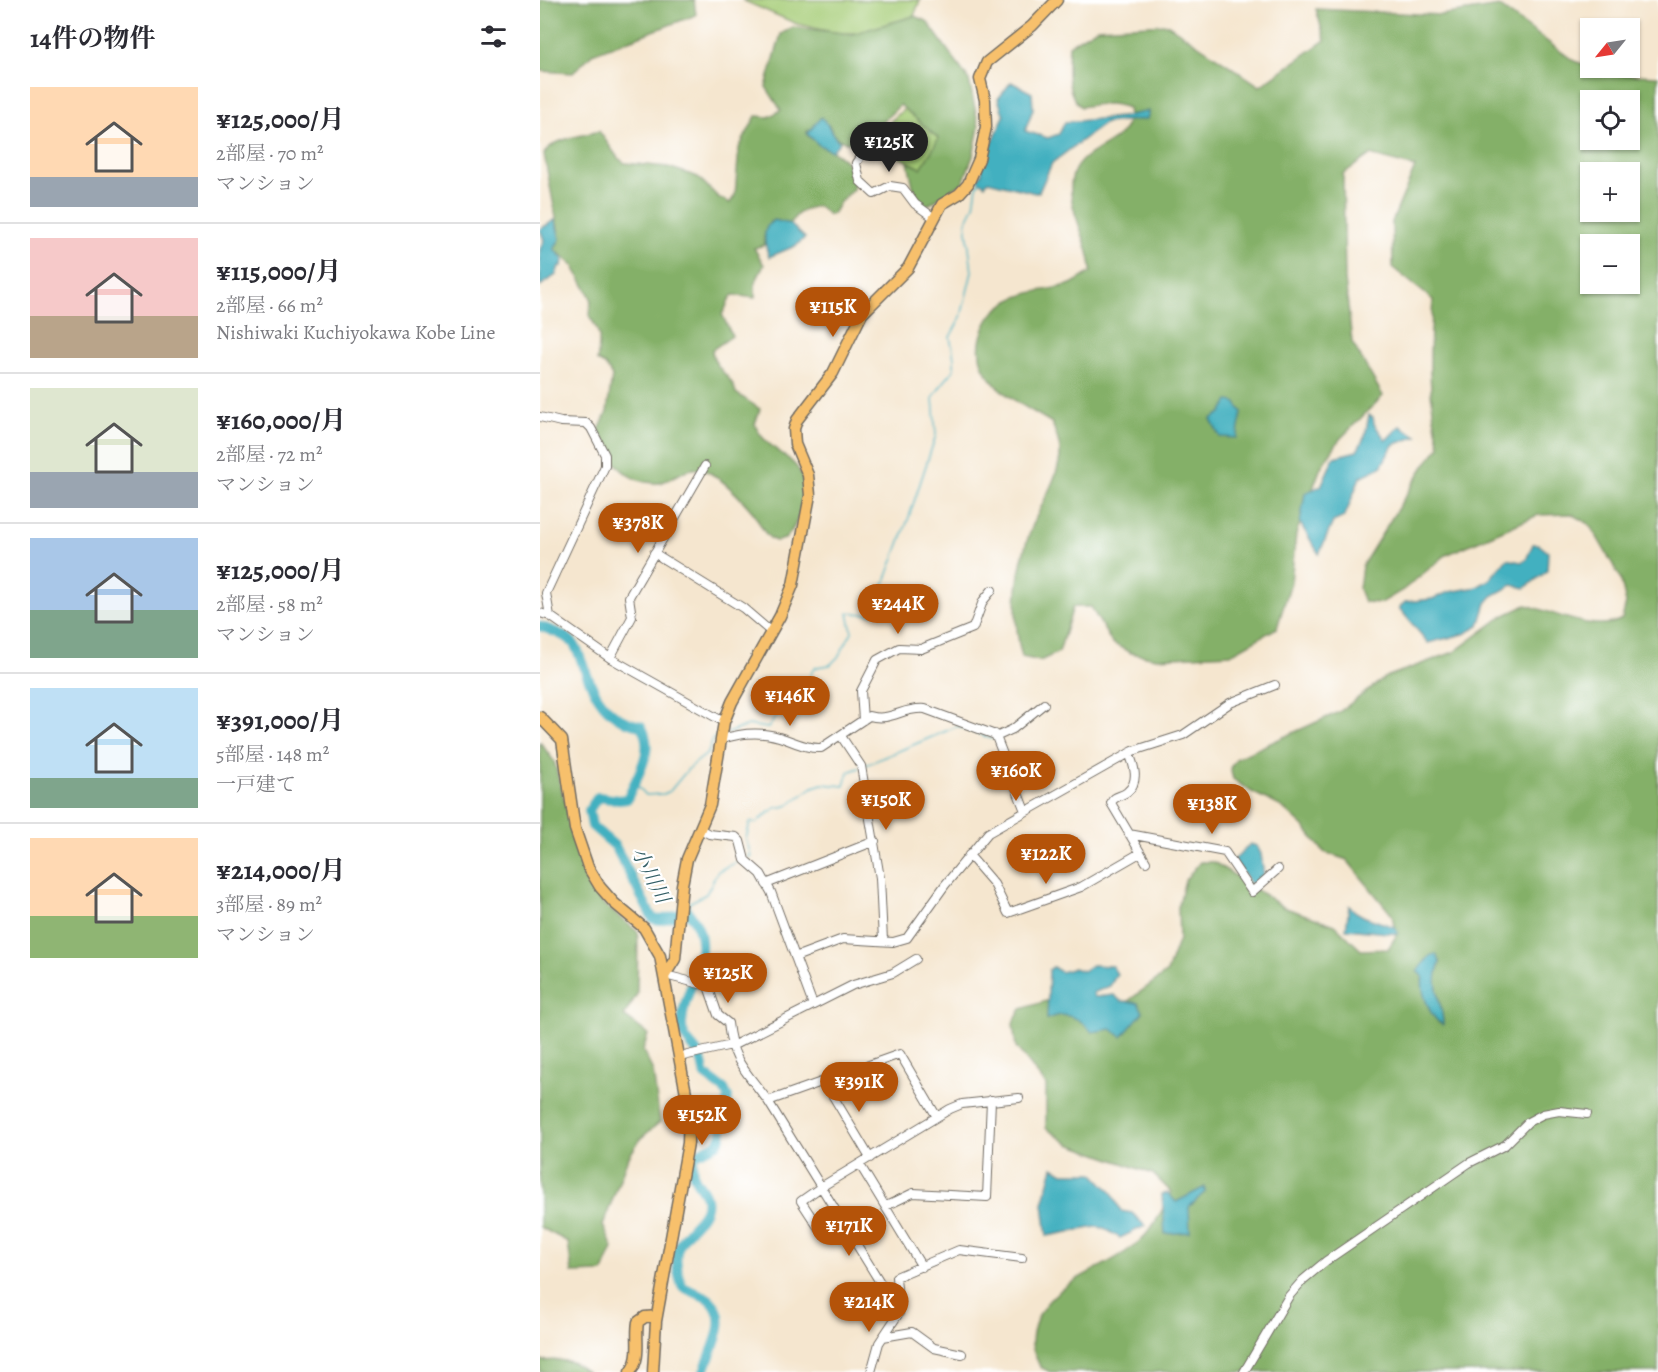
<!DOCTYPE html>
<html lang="ja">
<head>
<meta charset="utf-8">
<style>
  body { margin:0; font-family:Alegreya,"Noto Serif JP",serif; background:#f2f2f3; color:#2b2b33; height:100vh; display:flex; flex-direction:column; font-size:22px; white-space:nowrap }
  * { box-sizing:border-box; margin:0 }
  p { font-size:20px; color:#7c7c81 }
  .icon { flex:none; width:33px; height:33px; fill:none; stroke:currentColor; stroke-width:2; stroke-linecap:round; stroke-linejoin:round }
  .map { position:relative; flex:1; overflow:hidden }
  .side { display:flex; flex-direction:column; background:#fff; width:540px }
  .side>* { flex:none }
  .needle { width:39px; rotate:240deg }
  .controls { position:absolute; left:1040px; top:18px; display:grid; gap:12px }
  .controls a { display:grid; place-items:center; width:60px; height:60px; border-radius:0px; background:#fff; box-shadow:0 2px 4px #0004; font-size:30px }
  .price { position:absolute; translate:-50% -51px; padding:0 14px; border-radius:21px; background:#b45309; color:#fff; font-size:20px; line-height:39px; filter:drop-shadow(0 2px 3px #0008) }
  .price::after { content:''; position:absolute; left:50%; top:36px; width:18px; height:14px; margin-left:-9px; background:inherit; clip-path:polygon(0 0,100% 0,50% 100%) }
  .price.on { background:#222; color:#fff }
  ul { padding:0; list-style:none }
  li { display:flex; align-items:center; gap:18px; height:150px; padding:0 30px }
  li+li { border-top:2px solid #e1e1e2 }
  li span { display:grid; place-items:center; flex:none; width:168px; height:120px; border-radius:0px; color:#555 }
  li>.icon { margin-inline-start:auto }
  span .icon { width:72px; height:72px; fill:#fffc; stroke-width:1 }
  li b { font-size:26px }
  h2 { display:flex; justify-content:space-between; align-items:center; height:72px; padding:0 30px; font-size:26px }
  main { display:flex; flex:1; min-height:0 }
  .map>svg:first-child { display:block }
</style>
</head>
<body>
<main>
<section class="side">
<h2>14件の物件<svg class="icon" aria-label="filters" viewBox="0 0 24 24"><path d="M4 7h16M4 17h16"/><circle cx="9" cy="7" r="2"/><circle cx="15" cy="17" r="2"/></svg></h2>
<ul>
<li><span style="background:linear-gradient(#ffd9b3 75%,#9aa5b1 0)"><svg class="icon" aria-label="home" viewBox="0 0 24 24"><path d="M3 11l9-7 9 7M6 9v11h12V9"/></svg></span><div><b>¥125,000/月</b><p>2部屋 · 70 m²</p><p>マンション</p></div></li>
<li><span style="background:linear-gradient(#f6c9c9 65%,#b9a48a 0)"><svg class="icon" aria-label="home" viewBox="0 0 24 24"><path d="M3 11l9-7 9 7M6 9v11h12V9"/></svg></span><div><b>¥115,000/月</b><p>2部屋 · 66 m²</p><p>Nishiwaki Kuchiyokawa Kobe Line</p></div></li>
<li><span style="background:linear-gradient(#dfe7d0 70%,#9aa5b1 0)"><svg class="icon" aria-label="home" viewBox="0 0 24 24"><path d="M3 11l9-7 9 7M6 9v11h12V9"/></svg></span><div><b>¥160,000/月</b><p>2部屋 · 72 m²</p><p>マンション</p></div></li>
<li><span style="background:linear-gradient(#a9c7e8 60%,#7fa58c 0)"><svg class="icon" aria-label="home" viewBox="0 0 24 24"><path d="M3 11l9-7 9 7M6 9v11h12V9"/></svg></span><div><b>¥125,000/月</b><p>2部屋 · 58 m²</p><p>マンション</p></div></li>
<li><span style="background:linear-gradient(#bfe0f5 75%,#7fa58c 0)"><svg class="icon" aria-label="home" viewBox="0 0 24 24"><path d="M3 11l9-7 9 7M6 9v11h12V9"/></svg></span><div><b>¥391,000/月</b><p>5部屋 · 148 m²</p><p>一戸建て</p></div></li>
<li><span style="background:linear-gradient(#ffd9b3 65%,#8fb573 0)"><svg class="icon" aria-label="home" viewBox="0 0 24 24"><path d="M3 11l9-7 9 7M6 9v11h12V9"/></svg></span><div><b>¥214,000/月</b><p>3部屋 · 89 m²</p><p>マンション</p></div></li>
</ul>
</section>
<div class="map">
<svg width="1118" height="1372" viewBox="0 0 1118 1372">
  <rect width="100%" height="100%" fill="#fff"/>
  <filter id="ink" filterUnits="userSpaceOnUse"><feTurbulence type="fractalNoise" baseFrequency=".0167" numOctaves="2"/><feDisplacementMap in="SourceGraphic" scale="12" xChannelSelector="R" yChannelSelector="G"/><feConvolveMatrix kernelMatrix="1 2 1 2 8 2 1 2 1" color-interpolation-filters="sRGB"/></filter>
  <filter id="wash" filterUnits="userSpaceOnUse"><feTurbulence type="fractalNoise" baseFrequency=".008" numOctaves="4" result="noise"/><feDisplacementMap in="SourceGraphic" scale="24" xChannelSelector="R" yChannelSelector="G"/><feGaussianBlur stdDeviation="1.35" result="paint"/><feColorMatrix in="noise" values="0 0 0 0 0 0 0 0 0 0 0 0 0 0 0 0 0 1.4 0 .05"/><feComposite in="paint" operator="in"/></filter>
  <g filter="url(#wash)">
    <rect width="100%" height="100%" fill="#f5e6cf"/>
    <path fill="#a5cc76" stroke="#687c50" stroke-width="1.5" d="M 202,0 L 380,0 L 374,16 L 317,33 L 298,33 L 257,24 Z
      M 365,108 L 398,138 C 398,142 384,163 381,168 L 340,147 L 351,121 Z"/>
    <path fill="#84b067" stroke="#586e49" stroke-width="1.5" fill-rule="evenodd" d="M 0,0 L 154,0 L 156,15 L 52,54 L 33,73 L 0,71 Z
      M 959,6 L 1034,61 L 1073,74 L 1118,76 L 1118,1372 L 510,1372 L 500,1367 C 497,1359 491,1349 492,1341 C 496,1283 559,1275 595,1245 C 612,1232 622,1211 631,1192 L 613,1174 L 529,1144 L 506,1128 L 506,1085 L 476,1047 L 473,1024 L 481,1009 L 512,999 L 561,1005 L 588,1001 L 627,972 L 639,939 L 638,907 L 645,880 L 660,862 L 674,862 L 743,907 L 795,925 L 821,950 L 848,949 L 856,936 L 852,915 L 807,860 L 784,852 L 764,827 L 742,807 L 712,792 L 693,779 L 690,768 L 697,758 L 799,712 L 846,677 L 914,652 L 963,616 L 986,605 C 1014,612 1055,634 1082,619 L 1086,603 L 1080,577 L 1050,525 L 1032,514 L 998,515 L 906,555 L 863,590 L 841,603 L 824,602 L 819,589 L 822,566 L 884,466 L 900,446 C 887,398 889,350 893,300 L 853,268 L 852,222 L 875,167 L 830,155 L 803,174 L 805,279 L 812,342 L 843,396 L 800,439 L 781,467 L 756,534 L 751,582 L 737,628 L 691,654 L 616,658 L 591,653 L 572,643 L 551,607 L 533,607 L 519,652 L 500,661 L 482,657 C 471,616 476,567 492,527 C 500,506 522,472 520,450 C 519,441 515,431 512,423 C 479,402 425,380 443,331 C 449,316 455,309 469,301 C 488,290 511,291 531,284 C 537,281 544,276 551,272 C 551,240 523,206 533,174 C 544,143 594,147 588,108 C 572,102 558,104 541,107 C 524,93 528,65 529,45 L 557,28 L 627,24 L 720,86 L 785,40 L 776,9 L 901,15 ZM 1050,100 L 1089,100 L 1089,140 L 1050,140 ZM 1050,172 L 1089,172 L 1089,212 L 1050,212 ZM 1050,244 L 1089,244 L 1089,284 L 1050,284 ZM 900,962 L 895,978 L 903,1020 L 899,1023 C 889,1006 883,994 882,975 Z
      M 374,16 L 387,21 L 429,80 L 439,127 L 433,156 L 423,183 L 390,204 L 385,205 L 381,203 L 374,191 L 368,162 L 381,168 C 384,163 398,142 398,138 L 360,105 L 320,144 C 303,142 295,142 289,125 L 267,131 L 268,136 C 286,150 320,158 313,189 L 300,202 L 293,214 L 289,215 L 278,206 C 264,209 257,212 250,224 L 234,220 L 230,222 L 224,237 L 225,245 L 214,248 L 224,265 L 215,283 L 215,298 L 193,295 C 186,300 188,308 182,314 L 192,336 L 172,350 C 173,369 193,376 196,393 L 220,409 L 215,424 C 227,458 272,453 263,502 C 260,515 255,529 245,539 L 236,541 C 223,537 219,519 211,510 C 199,496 186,482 170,473 C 148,461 139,478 119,483 C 115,484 109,482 105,482 C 78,476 69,454 59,430 L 67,412 L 72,376 L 65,365 L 57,361 C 60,338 62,335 50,317 L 51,298 L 33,265 L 14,249 L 20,239 L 4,154 C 13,138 42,136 59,131 L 78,158 L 85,163 L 128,167 L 158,177 L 178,197 L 190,203 L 195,195 L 199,148 L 216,116 L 229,117 L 241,110 L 226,87 L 241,34 L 253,27 L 312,34 Z
      M 0,742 L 14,761 L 43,867 L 62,903 L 98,932 L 97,994 L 84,1016 L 108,1034 L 103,1051 L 113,1071 L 120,1122 L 100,1139 L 87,1160 L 63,1225 L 73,1248 L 63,1272 L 32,1273 L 28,1242 L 0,1227 Z
      M 18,1360 L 32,1362 L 47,1372 L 0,1372 L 0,1361 Z"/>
    <path fill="#43b0c0" stroke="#376e76" stroke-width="1.5" d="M 471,82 L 492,93 L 493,109 L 485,131 L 508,138 L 519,134 L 525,122 L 581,117 L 609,111 L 607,119 L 565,123 L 512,163 L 499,192 L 495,193 L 448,181 L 445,185 L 437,179 L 442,174 L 442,166 L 464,116 L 458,99 Z
      M 281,117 C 290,124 290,135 300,142 L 292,151 L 279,145 L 267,134 Z
      M 15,220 L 20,239 L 14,249 L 23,259 L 22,266 L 19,266 L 16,275 L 0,286 L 0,250 L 4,240 L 0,229 Z
      M 234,220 L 250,224 L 265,238 L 255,246 L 229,257 C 225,245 220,227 234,220 Z
      M 688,401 L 695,402 L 702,412 L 697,438 L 680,437 L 671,419 L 681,413 Z
      M 829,415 L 833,417 L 834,424 L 846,440 L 860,426 L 877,436 L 853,445 L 841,467 L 820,477 L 807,511 L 804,517 L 793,522 L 779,554 L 760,523 L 765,493 L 781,486 L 794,457 L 817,451 L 825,436 Z
      M 993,544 L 998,544 L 1008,552 L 1007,571 L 985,588 L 972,585 L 952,596 L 946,603 L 939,626 L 924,634 L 888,643 L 859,608 L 865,602 L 892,599 L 909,592 L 937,587 L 949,580 L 967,559 L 981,562 L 986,560 Z
      M 710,844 L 717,846 L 721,854 L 724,876 L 717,884 L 710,883 L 694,860 Z
      M 809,906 C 822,920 839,920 856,928 L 858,934 L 806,929 Z
      M 896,954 L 900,962 C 890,988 903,1001 903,1025 C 890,1018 880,991 883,977 L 877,971 L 890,956 Z
      M 552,965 L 572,966 L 577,974 L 570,986 L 553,993 L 555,997 L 574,995 L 581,1001 L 598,1003 L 603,1012 L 582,1037 L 571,1029 L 552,1032 C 540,1018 526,1010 507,1019 L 509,970 L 513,967 L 521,972 L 534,968 L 543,971 Z
      M 513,1167 L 523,1173 L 553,1173 L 572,1193 L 581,1211 L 592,1213 L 605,1226 L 580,1238 L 564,1228 L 556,1227 L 507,1236 L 503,1204 Z
      M 665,1187 L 665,1192 L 649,1207 L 650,1232 L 625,1234 L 622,1194 L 628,1193 L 636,1202 Z"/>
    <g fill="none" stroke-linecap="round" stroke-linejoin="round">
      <path stroke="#43b0c0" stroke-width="1.5" d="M 188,733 L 208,725 L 228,728 L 242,708 L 253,705 L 259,695 L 268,690 C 273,670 267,667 290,665 L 298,657 L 312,632 L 308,613 L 333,614 L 368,520 L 396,435 L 393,398 C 412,365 420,381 410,337 L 421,317 L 432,272 L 426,222 L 434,206 L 437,186 L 441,179
        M 323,766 L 418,726 L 452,739
        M 94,782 L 106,795 L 124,794 L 130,791 L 149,768 L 168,753 L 173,738 L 177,737
        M 208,857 L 211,856 L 206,839 L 210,822 L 216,823 L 235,808 L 247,806 L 273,787 L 282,784 L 304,786 L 308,772 L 319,768
        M 148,912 L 149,903 L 166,894 L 178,871 L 201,860"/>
      <path stroke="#43b0c0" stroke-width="10" d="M 0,626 C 11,631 25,634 33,643 C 38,649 40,658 43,665 C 54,695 67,720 101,726 C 116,751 97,775 87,799 L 79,800 L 58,797 L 49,810 L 52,826 L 75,846 L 113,919 L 121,920 L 148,912 C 181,949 142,985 142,1026 C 142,1040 155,1046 160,1057 C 163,1062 163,1070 165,1075 L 184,1089 L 188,1097 L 181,1137 L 177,1144 L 154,1155 C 146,1185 170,1185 166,1207 C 165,1213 161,1218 156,1223 C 134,1246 132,1255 142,1286 C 150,1292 164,1294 171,1301 C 191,1320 170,1351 164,1372"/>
    </g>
  </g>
  <g filter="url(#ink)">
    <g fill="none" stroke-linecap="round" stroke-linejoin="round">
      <defs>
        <path id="minor" d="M 340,129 L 316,163 L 320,181 L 334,194 L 350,186 L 363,188 L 375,204 L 393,217
          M 0,417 L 21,422 L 46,423 L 51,428 L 65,455 L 65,466 L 6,593 L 10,616
          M 114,553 L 203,608 L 231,632
          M 0,613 L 10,616 L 70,658 L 184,722
          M 70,658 L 92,617 L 89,597 L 165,466
          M 323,720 L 321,691 L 337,660 L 359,648 L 381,649 L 433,628 L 443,601 L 452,590
          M 455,734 L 485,811
          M 301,736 L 321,766 L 340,878 L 343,941
          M 182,739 C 201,733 219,731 239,737 C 253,741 266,749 281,748 L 329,716 C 352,722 362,707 385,709 L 458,736 L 473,729 L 504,704
          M 589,753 C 594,765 600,782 587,792 C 581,797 574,795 571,803 L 606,862
          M 160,829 L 169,834 L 196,837 L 200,841 L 205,860 L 221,874 L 231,892 L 273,1005
          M 589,834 L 685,852 L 712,892 L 738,869
          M 429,855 L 454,884 L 468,913 L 541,887 L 600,853
          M 226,884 L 335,841
          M 255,957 L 303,939 L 353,942 L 367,938 L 405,885 L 448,833 L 593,751 L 643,735 L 690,703 L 735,685
          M 125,975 L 168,986 L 178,1015 L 188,1023 C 192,1062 206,1071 228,1101 L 359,1313
          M 139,1057 L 196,1044 L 313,985 L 353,973 L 376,959
          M 284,1081 L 330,1158
          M 228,1101 L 360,1054 L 397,1117
          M 320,1165 L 382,1267
          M 346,1206 L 373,1193 L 447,1197 L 451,1100
          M 278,1227 L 261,1201 L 281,1187 L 410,1109 L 422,1104 L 479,1098
          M 343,1337 L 372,1332 L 394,1348 L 422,1354
          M 331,1372 L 339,1343 L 359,1313 L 356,1277 L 419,1250 L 482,1258
          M 704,1372 L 749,1296 L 763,1280 L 786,1261 L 929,1163 L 965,1145 L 988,1122 L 1003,1114 L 1019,1111 L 1047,1114"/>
        <path id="major" d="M 0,717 L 22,740 L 35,829 L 48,867 L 60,887 L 74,903 L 104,928 L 120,956 L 149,1109 L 148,1143 L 116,1321 L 113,1372
          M 125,975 L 135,959 L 142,885 L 147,859 L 170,805 L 184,722 L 192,702 L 240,616 L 253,585 L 270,495 L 268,475 L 255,444 L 254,429 L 257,420 L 293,373 L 322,314 L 368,268 L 402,204 L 419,194 L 428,184 L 439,159 L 446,127 L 445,100 L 440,79 L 447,62 L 492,26 L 517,0
          M 90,1372 C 102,1358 95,1339 98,1322 L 105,1317 L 117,1316"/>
      </defs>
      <use href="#minor" stroke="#726c64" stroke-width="10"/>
      <use href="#major" stroke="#726c64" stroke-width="13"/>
      <use href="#minor" stroke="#fff" stroke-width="8"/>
      <use href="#major" stroke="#f7c06c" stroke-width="10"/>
    </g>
  </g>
  <g text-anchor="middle" stroke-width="4.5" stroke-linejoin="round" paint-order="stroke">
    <g font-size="20" font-style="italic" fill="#356067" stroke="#fff">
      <text transform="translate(111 875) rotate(63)" y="7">小川川</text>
    </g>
  </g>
</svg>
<div class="controls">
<a><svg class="needle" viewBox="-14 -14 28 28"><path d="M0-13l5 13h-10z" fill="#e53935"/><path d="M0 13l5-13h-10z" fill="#7c7c81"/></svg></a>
<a><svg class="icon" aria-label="locate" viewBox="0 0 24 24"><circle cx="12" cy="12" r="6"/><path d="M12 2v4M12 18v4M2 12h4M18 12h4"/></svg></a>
<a>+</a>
<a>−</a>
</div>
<b class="price on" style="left:349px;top:173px">¥125K</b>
<b class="price" style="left:293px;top:338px">¥115K</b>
<b class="price" style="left:98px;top:554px">¥378K</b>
<b class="price" style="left:358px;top:635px">¥244K</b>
<b class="price" style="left:250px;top:727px">¥146K</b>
<b class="price" style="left:476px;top:802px">¥160K</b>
<b class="price" style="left:346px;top:831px">¥150K</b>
<b class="price" style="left:672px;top:835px">¥138K</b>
<b class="price" style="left:506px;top:885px">¥122K</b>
<b class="price" style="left:188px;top:1004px">¥125K</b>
<b class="price" style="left:319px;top:1113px">¥391K</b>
<b class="price" style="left:162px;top:1146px">¥152K</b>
<b class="price" style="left:309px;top:1257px">¥171K</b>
<b class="price" style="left:329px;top:1333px">¥214K</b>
</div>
</main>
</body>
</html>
